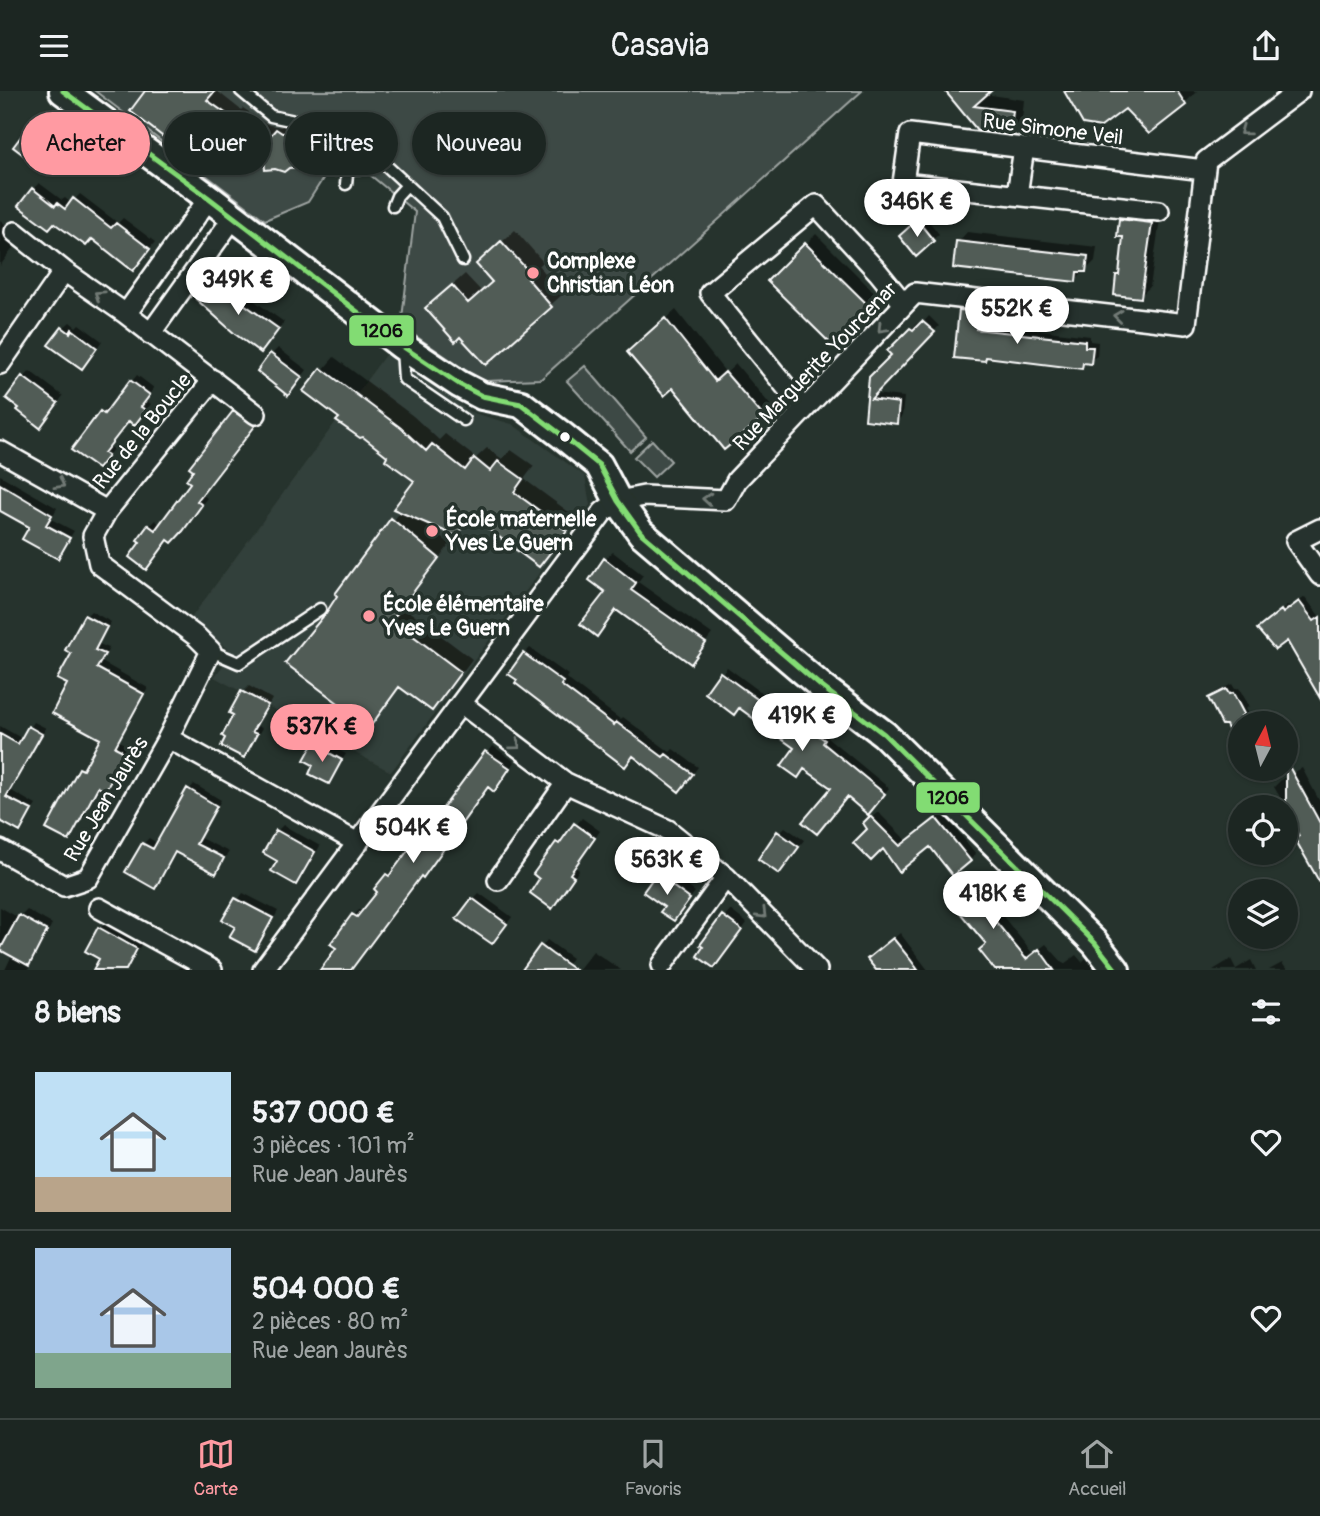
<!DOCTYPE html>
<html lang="fr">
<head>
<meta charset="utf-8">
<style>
  body { margin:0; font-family:Pangolin,sans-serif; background:#29322f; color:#f1f3f6; height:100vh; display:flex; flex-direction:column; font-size:26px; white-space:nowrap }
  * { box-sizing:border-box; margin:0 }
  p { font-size:23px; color:#a0a5a5 }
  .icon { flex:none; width:38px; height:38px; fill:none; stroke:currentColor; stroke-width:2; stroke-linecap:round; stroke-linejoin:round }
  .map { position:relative; height:879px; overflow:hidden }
  .details { display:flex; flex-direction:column; background:#1c2622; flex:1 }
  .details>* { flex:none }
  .top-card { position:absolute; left:21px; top:21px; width:700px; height:63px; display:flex; gap:14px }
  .needle { width:46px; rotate:7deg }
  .buttons { position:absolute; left:1228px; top:620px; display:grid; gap:14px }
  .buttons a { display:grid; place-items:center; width:70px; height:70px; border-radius:50%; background:#1c2622; box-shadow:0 2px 5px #0004,0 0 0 2px #3a4340; font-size:35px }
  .price { position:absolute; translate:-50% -60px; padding:0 16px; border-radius:24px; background:#fff; color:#222; font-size:23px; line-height:46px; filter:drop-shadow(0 2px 4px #0008) }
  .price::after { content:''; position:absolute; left:50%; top:42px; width:21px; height:16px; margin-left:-10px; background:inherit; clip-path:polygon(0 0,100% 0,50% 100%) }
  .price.on { background:#ff9aa2; color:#111 }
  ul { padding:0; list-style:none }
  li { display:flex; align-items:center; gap:21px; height:175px; padding:0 35px }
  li+li { border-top:2px solid #3a4340 }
  li span { display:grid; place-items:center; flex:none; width:196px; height:140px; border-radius:0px; color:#555 }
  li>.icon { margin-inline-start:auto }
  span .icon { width:84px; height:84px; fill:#fffc; stroke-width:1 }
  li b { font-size:30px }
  h2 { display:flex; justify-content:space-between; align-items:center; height:84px; padding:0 35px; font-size:30px }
  .pill { padding:0 24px; border-radius:32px; background:#1c2622; box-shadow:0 2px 5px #0004,0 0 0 2px #3a4340; font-size:24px; line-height:63px }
  .pill.on { background:#ff9aa2; color:#111 }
  header { display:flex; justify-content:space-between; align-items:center; height:91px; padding:0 35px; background:#1c2622; font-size:32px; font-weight:600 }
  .tab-bar { display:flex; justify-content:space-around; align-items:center; height:98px; border-top:2px solid #3a4340; background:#1c2622; font-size:19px; color:#a0a5a5 }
  .tab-bar a { display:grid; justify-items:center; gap:4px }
  .tab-bar .on { color:#ff9aa2 }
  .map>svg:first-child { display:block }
</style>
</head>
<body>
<header><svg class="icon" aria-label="menu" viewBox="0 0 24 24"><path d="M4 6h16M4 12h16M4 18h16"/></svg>Casavia<svg class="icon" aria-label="share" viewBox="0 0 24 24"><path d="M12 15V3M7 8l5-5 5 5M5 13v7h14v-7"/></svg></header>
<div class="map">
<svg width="1320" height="879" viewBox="0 0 1320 879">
  <rect width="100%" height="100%" fill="#26332d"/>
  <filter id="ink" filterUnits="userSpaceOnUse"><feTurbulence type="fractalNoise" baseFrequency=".0143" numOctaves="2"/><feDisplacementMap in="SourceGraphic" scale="14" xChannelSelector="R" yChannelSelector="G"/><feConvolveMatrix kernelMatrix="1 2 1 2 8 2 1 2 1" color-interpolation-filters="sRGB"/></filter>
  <g filter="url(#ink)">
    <path fill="#333f3a" d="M 388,260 L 470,321 L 512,333 L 585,385 L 590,414 L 391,681 L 214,586 L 233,562 L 191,527 Z"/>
    <path fill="#3e4944" stroke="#9ea4a2" stroke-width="2" d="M 95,0 L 862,0 L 541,288 L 486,290 L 474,285 L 401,235 L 415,121 L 369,83 L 324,86 L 308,111 L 265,129 Z
      M 585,275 L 646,346 L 630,360 L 567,290 Z
      M 652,349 L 671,370 L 654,386 L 634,366 Z"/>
    <path fill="#0007" d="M 147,0 L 217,0 L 241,19 L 243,17 L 249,21 L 249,24 L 269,34 L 281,36 L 287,30 L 302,32 L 303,42 L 311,48 L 306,53 L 307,65 L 297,74 L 210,55 L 185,34 L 171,49 Z
      M 947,0 L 989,0 L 985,3 L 1024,9 L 1022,29 L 1010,41 Z
      M 1073,0 L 1197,0 L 1185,12 L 1126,16 Z
      M 36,30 L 58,46 L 43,65 L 15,55 Z
      M 39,92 L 62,109 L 65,107 L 71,112 L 80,103 L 118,132 L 123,127 L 155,151 L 133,177 L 33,98 Z
      M 1130,119 L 1161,122 L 1150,196 L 1140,205 L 1117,185 L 1121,182 L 1125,145 L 1121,129 Z
      M 924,124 L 939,143 L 917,163 L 907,139 Z
      M 0,129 L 9,136 L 19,149 L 0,175 Z
      M 515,139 L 543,171 L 539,175 L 563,203 L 486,271 L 440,205 L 465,183 L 482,201 L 494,190 L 491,161 Z
      M 967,141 L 1097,156 L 1095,170 L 1076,189 L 958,151 Z
      M 816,143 L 878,205 L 832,252 L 770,190 Z
      M 218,184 L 284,231 L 267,254 L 198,208 Z
      M 967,214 L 982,216 L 981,232 L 1090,245 L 1090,250 L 1098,251 L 1097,265 L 1081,276 L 988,265 L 985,268 L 961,220 Z
      M 676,219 L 726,282 L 736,273 L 772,316 L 762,325 L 639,252 Z
      M 929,225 L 939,235 L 874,303 L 904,306 L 902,325 L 896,331 L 867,328 L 871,287 L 893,264 L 890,260 L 917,232 L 920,235 Z
      M 70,231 L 76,236 L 79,233 L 102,250 L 87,270 L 63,237 Z
      M 278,257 L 307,279 L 294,296 L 272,263 Z
      M 334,266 L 413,325 L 439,349 L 445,343 L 476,367 L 487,357 L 502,368 L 511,359 L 534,375 L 524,388 L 577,427 L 539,474 L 473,424 L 455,443 L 422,430 L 450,453 L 403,516 L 472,568 L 444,606 L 432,618 L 401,595 L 370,633 L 337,503 L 401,420 L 416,389 L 389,364 L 305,300 Z
      M 30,280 L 63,305 L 46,328 L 24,287 Z
      M 137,284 L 154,297 L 146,309 L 151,313 L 140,326 L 129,329 L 109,355 L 113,358 L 104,370 L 101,322 L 108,315 L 110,318 Z
      M 240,316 L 260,328 L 202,403 L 207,407 L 178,443 L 169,447 L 146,477 L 142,450 L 149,435 L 155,429 L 161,434 L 192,391 L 234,322 Z
      M 0,384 L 57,417 L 51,428 L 74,440 L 57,466 L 32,435 L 0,418 Z
      M 613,461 L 643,484 L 638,491 L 712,543 L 691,570 L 618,518 L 604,536 L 607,500 L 605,468 Z
      M 1305,506 L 1320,526 L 1320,604 L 1287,547 L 1265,533 L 1288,514 L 1290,517 Z
      M 91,520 L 111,531 L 99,553 L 109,557 L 102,571 L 148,597 L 119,650 L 126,654 L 127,664 L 110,692 L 104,698 L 100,695 L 74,743 L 69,748 L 48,737 L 81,678 L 88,673 L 102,647 L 69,593 L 74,562 L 86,525 Z
      M 530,557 L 568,584 L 566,587 L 621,629 L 623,626 L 670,661 L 673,658 L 698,676 L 685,693 L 679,699 L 524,563 Z
      M 727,576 L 773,610 L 778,605 L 799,619 L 797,621 L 829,643 L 827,646 L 889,697 L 874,716 L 834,696 L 796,657 L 740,616 L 707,602 Z
      M 1232,593 L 1235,598 L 1239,597 L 1249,615 L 1246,618 L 1251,626 L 1246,632 L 1241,632 L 1210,607 L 1216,601 Z
      M 249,595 L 272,608 L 257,635 L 262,637 L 249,659 L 243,665 L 235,623 L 243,601 Z
      M 34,631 L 46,637 L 10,699 L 36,714 L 20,738 L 0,728 L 0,635 L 23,648 Z
      M 320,649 L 346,663 L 328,691 L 315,673 L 315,654 Z
      M 493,655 L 515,671 L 500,692 L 494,698 L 489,695 L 429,778 L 421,783 L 351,879 L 322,879 L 339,857 L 333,852 L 354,824 L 360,818 L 364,821 L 379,801 L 387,784 L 393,778 L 395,779 L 422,744 L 428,738 L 429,739 Z
      M 1302,677 L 1320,711 L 1320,788 L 1286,716 L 1274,696 L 1282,688 Z
      M 194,693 L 221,709 L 200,747 L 229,761 L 215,781 L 177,760 L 155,796 L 143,753 L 149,747 L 158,753 L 189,699 Z
      M 878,721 L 907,750 L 943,722 L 976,763 L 970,769 L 930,754 L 883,756 L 865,732 Z
      M 582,727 L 600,740 L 575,776 L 579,779 L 558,810 L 542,787 L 557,752 L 563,746 L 565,748 Z
      M 283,734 L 320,755 L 302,786 L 296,792 L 279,769 L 277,740 Z
      M 785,736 L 804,749 L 785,774 L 779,742 Z
      M 664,778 L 695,801 L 674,828 L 666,816 L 657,785 Z
      M 979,780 L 1005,812 L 998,819 L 1033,863 L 1046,853 L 1064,873 L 1076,864 L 1082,871 L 1086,867 L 1095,879 L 1027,879 L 1020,871 L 1010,879 L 997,879 L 981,859 L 988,852 L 957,797 Z
      M 243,802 L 278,820 L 260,852 L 254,858 L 238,836 L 224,829 Z
      M 479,802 L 512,826 L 498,845 L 473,808 Z
      M 0,816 L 19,827 L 27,819 L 52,833 L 28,879 L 5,879 L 12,864 L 0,857 Z
      M 730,819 L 747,832 L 720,869 L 724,826 Z
      M 106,831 L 142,852 L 127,879 L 100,879 L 96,877 L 101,867 L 100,837 Z
      M 900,842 L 928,879 L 886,879 L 883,876 L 878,879 L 869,868 Z
      M 547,849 L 572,867 L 564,879 L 532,879 L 527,875 Z
      M 593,860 L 621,879 L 578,879 Z
      M 1231,868 L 1236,878 L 1251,869 L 1256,879 L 1213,879 Z
      M 1282,872 L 1287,879 L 1269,879 Z
      M 182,874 L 191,879 L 177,879 Z"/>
    <path fill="#515c57" stroke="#fff" stroke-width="2" d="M 145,0 L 215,0 L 207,9 L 251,40 L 270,45 L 276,38 L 282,42 L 293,41 L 294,52 L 303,58 L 297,65 L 298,76 L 289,77 L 284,81 L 275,78 L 265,79 L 264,67 L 250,63 L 234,61 L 227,70 L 220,64 L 208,66 L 208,56 L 183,35 L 171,52 L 130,20 Z
      M 945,0 L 991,0 L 974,15 L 1013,20 L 1010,43 L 977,39 Z
      M 1064,0 L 1177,0 L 1186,14 L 1149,43 L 1125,18 L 1101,36 L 1083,33 Z
      M 29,35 L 53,53 L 37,74 L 13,56 Z
      M 32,97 L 55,115 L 57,112 L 65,118 L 73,107 L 111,137 L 116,132 L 150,158 L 133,180 L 92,148 L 86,155 L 54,132 L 49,138 L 18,115 Z
      M 1119,128 L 1152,132 L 1141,207 L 1114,204 L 1116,184 L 1119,184 L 1123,146 L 1117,146 Z
      M 917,129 L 934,150 L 916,166 L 899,145 Z
      M 501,150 L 532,184 L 528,188 L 552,216 L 486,274 L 460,246 L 455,251 L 425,217 L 452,194 L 468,212 L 492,191 L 476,173 Z
      M 956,150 L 1088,165 L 1086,181 L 1077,181 L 1076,191 L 953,177 Z
      M 805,152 L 870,216 L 832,254 L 767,190 Z
      M 210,189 L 279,238 L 261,262 L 235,243 L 196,208 Z
      M 959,219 L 977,221 L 976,238 L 1085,250 L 1085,256 L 1093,256 L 1091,273 L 1083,272 L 1082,278 L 986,266 L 985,270 L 954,267 Z
      M 665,227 L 715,290 L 725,281 L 764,326 L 724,359 L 673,297 L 664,305 L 627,261 Z
      M 922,230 L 935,241 L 871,308 L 899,312 L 897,333 L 865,329 L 869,286 L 891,264 L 887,260 L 910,237 L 913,239 Z
      M 62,236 L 70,242 L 72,238 L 97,257 L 82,278 L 48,254 Z
      M 270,262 L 302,286 L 288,305 L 257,280 Z
      M 321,277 L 401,337 L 426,360 L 432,353 L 465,379 L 474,367 L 490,380 L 498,370 L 523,388 L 514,401 L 567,440 L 539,476 L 471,425 L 456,445 L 393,418 L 414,390 L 385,369 L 387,365 L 363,346 L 360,347 L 336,330 L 339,327 L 303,300 Z
      M 22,285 L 58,312 L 40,337 L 17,319 L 19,317 L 6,307 Z
      M 130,289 L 150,304 L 141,316 L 146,319 L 134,335 L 129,330 L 104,362 L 108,365 L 98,378 L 71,359 L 100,320 L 104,323 Z
      M 233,320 L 255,335 L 197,410 L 202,414 L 183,440 L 172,452 L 168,449 L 146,479 L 129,466 L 140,451 L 137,449 L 148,434 L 155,439 L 190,392 L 186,389 L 193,379 L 189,376 Z
      M 0,393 L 52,424 L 46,434 L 70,447 L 58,468 L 22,448 L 29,436 L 0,420 Z
      M 391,427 L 439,467 L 392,529 L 461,581 L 432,620 L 399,596 L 370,636 L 285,572 L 326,522 L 337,505 L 335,503 Z
      M 604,467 L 636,492 L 631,499 L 706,552 L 691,573 L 616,519 L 597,546 L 580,533 L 605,501 L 589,489 Z
      M 1299,510 L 1314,530 L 1320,526 L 1320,607 L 1287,550 L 1275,559 L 1257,538 L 1281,519 L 1283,522 Z
      M 84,524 L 107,536 L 95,559 L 105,563 L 97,577 L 144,603 L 115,656 L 121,659 L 122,671 L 105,700 L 98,696 L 69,750 L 46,738 L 79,677 L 83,679 L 100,648 L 52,622 L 67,593 L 57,588 L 71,563 L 65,559 Z
      M 523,562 L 563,591 L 561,594 L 614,634 L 616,631 L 663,666 L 666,663 L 693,683 L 679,701 L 633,665 L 625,676 L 515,592 L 517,589 L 508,583 Z
      M 720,581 L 767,615 L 771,609 L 794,625 L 793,627 L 825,649 L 823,652 L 885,703 L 868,724 L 847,706 L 817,743 L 802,731 L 831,697 L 804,678 L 798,687 L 781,675 L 794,657 L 739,617 L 734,624 L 705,602 Z
      M 1226,598 L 1229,603 L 1233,602 L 1244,623 L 1241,625 L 1245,632 L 1241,632 L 1241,636 L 1230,642 L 1226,634 L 1222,634 L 1208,607 Z
      M 241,600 L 268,614 L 252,641 L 257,643 L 244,667 L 221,655 L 225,647 L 222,645 L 233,624 L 229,622 Z
      M 28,635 L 42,643 L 6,706 L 32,719 L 20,741 L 0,730 L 0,643 L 18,653 Z
      M 313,653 L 342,669 L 329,693 L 309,683 L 313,674 L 304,669 Z
      M 485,660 L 510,677 L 494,701 L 488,696 L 423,787 L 421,785 L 351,879 L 320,879 L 336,857 L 330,853 L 352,823 L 357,826 L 377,801 L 374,798 L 386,783 L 389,785 L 420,743 L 423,744 Z
      M 1286,670 L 1320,732 L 1320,792 L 1295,748 L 1299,745 L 1286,722 Z
      M 187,697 L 217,715 L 196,753 L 224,767 L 216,783 L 175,761 L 155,798 L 125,781 L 142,752 L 153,758 Z
      M 870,725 L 900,755 L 936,727 L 971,770 L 953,785 L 930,756 L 899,781 L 883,758 L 871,770 L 853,752 L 867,738 L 863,732 Z
      M 574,732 L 595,747 L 570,783 L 574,786 L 552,818 L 530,802 L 539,788 L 533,783 L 556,751 L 559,753 Z
      M 276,739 L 315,761 L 296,794 L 271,780 L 277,770 L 263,762 Z
      M 777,740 L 799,756 L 779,783 L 758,768 Z
      M 656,783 L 690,808 L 674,830 L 660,821 L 664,816 L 643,801 Z
      M 972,785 L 1000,820 L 992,826 L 1026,868 L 1039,858 L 1054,879 L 995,879 L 979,859 L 986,853 L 961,823 L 949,803 Z
      M 235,807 L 273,827 L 255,860 L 229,846 L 235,836 L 222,829 Z
      M 472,807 L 507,833 L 492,853 L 456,828 Z
      M 19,824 L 47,840 L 29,875 L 0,859 Z
      M 722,824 L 742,839 L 714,877 L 697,865 L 703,856 L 700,854 Z
      M 98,836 L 137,858 L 126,879 L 93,879 L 99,868 L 85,860 Z
      M 893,847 L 910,868 L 918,879 L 876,879 L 867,868 Z
      M 540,854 L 552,863 L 575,879 L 522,879 Z"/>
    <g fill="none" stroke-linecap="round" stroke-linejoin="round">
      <defs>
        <path id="lane" d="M 241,0 L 271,25 L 351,42 L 442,126 L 463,169
          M 346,93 L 351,42
          M 393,115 L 397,105 L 407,94
          M 402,259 L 404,288 L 464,329
          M 211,560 L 239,572 L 320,518"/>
        <path id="street" d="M 1017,104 L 1024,57
          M 1159,120 L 903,92 L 910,43 L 1204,79
          M 15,141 L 64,180 L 126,223 L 256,323
          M 126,223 L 209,107
          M 150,243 L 233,127
          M 0,273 L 64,180
          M 804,318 L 710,202 L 816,114 L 878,181 L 904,213
          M 0,360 L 107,420 L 213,289
          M 107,420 L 93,445 L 99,473 L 197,546 L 211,560 L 168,647
          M 1320,438 L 1296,450 L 1320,484
          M 462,613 L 566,692 L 668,739 L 726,786 L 817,879
          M 0,759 L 64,795 L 88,787 L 168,647 L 358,752
          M 498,789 L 566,692
          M 99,817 L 212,879
          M 662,874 L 726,786
          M 263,879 L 603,421 L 618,410 L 644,405 L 726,409 L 737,389 L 915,202 L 1186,233 L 1206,70 L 1299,0"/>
        <path id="secondary" d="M 63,0 L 209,107 L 402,255 L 459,293 L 482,305 L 521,313 L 563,345 L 599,374 L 618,410 L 641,442 L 822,596 L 884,643 L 1095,852 L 1116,879"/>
      </defs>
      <use href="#lane" stroke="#fff" stroke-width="15"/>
      <use href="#street" stroke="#fff" stroke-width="24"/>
      <use href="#secondary" stroke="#fff" stroke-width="32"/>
      <use href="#lane" stroke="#26332d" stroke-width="10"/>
      <use href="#street" stroke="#26332d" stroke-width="19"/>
      <use href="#secondary" stroke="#26332d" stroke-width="26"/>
      <defs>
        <path id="bus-1" d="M 63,0 L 209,107 L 402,255 L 459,293 L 482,305 L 521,313 L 563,345 L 599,374 L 618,410 L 641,442 L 822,596 L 884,643 L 1095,852 L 1116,879"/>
      </defs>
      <use href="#bus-1" stroke="#26332d" stroke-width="10"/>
      <use href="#bus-1" stroke="#82dc73" stroke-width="5"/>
    </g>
    <defs><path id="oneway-chevron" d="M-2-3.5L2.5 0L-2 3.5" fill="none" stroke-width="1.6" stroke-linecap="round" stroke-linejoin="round" transform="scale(1.75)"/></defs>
    <g stroke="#727a76">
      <use href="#oneway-chevron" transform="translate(1244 40) rotate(144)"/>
      <use href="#oneway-chevron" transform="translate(99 204) rotate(-146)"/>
      <use href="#oneway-chevron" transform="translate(1118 225) rotate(-173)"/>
      <use href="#oneway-chevron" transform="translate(882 237) rotate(134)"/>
      <use href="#oneway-chevron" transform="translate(60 393) rotate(29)"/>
      <use href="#oneway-chevron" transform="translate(707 408) rotate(-175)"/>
      <use href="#oneway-chevron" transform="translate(516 654) rotate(37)"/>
      <use href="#oneway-chevron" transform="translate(762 823) rotate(45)"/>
    </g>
  </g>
  <g fill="#ff9aa2" stroke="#26332d" stroke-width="2.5">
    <circle cx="533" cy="182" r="7"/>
    <circle cx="432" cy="440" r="7"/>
    <circle cx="369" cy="525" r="7"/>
  </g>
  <circle fill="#fff" stroke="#26332d" stroke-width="2.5" cx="565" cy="346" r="6"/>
  <g text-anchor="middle" stroke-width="7" stroke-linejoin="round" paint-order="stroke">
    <g font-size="21" fill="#fff" stroke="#26332d">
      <text transform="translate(1053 38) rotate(7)" y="7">Rue Simone Veil</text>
      <text transform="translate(815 275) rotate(-46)" y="7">Rue Marguerite Yourcenar</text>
      <text transform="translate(142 340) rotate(-51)" y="7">Rue de la Boucle</text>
      <text transform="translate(106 708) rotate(-59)" y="7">Rue Jean Jaurès</text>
    </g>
    <g font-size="21" font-weight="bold" fill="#fff" stroke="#26332d" text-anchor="start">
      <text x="547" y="177">Complexe<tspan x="547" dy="24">Christian Léon</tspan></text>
      <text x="446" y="435">École maternelle<tspan x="446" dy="24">Yves Le Guern</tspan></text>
      <text x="383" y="520">École élémentaire<tspan x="383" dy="24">Yves Le Guern</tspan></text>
    </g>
  </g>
  <g stroke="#26332d" stroke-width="2.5">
    <rect x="348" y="223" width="67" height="33" rx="7" fill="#82dc73"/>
    <rect x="915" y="690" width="66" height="33" rx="7" fill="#82dc73"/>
  </g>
  <g font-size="19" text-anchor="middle" font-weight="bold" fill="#111">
    <text x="382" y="246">1206</text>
    <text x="948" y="713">1206</text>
  </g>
</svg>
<div class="buttons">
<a><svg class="needle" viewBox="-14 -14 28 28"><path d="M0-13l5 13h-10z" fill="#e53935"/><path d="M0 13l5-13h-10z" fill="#a0a5a5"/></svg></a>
<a><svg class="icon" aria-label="locate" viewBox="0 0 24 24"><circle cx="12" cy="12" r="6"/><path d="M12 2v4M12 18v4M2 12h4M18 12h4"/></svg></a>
<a><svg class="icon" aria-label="layers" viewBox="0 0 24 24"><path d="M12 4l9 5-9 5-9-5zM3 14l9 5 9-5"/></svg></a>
</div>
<b class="price" style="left:917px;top:148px">346K €</b>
<b class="price" style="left:238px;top:226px">349K €</b>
<b class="price" style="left:1017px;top:255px">552K €</b>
<b class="price" style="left:802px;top:662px">419K €</b>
<b class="price on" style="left:322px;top:673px">537K €</b>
<b class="price" style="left:413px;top:774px">504K €</b>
<b class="price" style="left:667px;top:806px">563K €</b>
<b class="price" style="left:993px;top:840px">418K €</b>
<div class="top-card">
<a class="pill on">Acheter</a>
<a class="pill">Louer</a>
<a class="pill">Filtres</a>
<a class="pill">Nouveau</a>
</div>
</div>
<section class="details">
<h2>8 biens<svg class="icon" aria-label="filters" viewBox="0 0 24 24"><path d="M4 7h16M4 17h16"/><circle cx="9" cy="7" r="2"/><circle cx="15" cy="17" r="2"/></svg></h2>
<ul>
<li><span style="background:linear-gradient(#bfe0f5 75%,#b9a48a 0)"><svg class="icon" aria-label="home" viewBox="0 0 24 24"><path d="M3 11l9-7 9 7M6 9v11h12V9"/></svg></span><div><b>537 000 €</b><p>3 pièces · 101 m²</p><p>Rue Jean Jaurès</p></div><svg class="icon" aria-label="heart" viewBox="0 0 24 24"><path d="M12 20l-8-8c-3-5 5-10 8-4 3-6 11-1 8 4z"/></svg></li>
<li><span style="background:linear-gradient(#a9c7e8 75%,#7fa58c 0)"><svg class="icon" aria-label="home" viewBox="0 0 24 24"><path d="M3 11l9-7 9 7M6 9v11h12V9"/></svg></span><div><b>504 000 €</b><p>2 pièces · 80 m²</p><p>Rue Jean Jaurès</p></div><svg class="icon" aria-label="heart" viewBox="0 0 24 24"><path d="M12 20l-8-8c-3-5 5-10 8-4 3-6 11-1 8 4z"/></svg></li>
</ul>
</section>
<nav class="tab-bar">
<a class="on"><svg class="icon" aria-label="map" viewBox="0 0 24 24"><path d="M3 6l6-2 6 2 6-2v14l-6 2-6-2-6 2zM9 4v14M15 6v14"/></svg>Carte</a>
<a><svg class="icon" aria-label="saved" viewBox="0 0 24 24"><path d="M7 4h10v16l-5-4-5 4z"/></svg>Favoris</a>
<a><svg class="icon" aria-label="home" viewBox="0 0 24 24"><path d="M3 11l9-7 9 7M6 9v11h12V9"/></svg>Accueil</a>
</nav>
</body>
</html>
